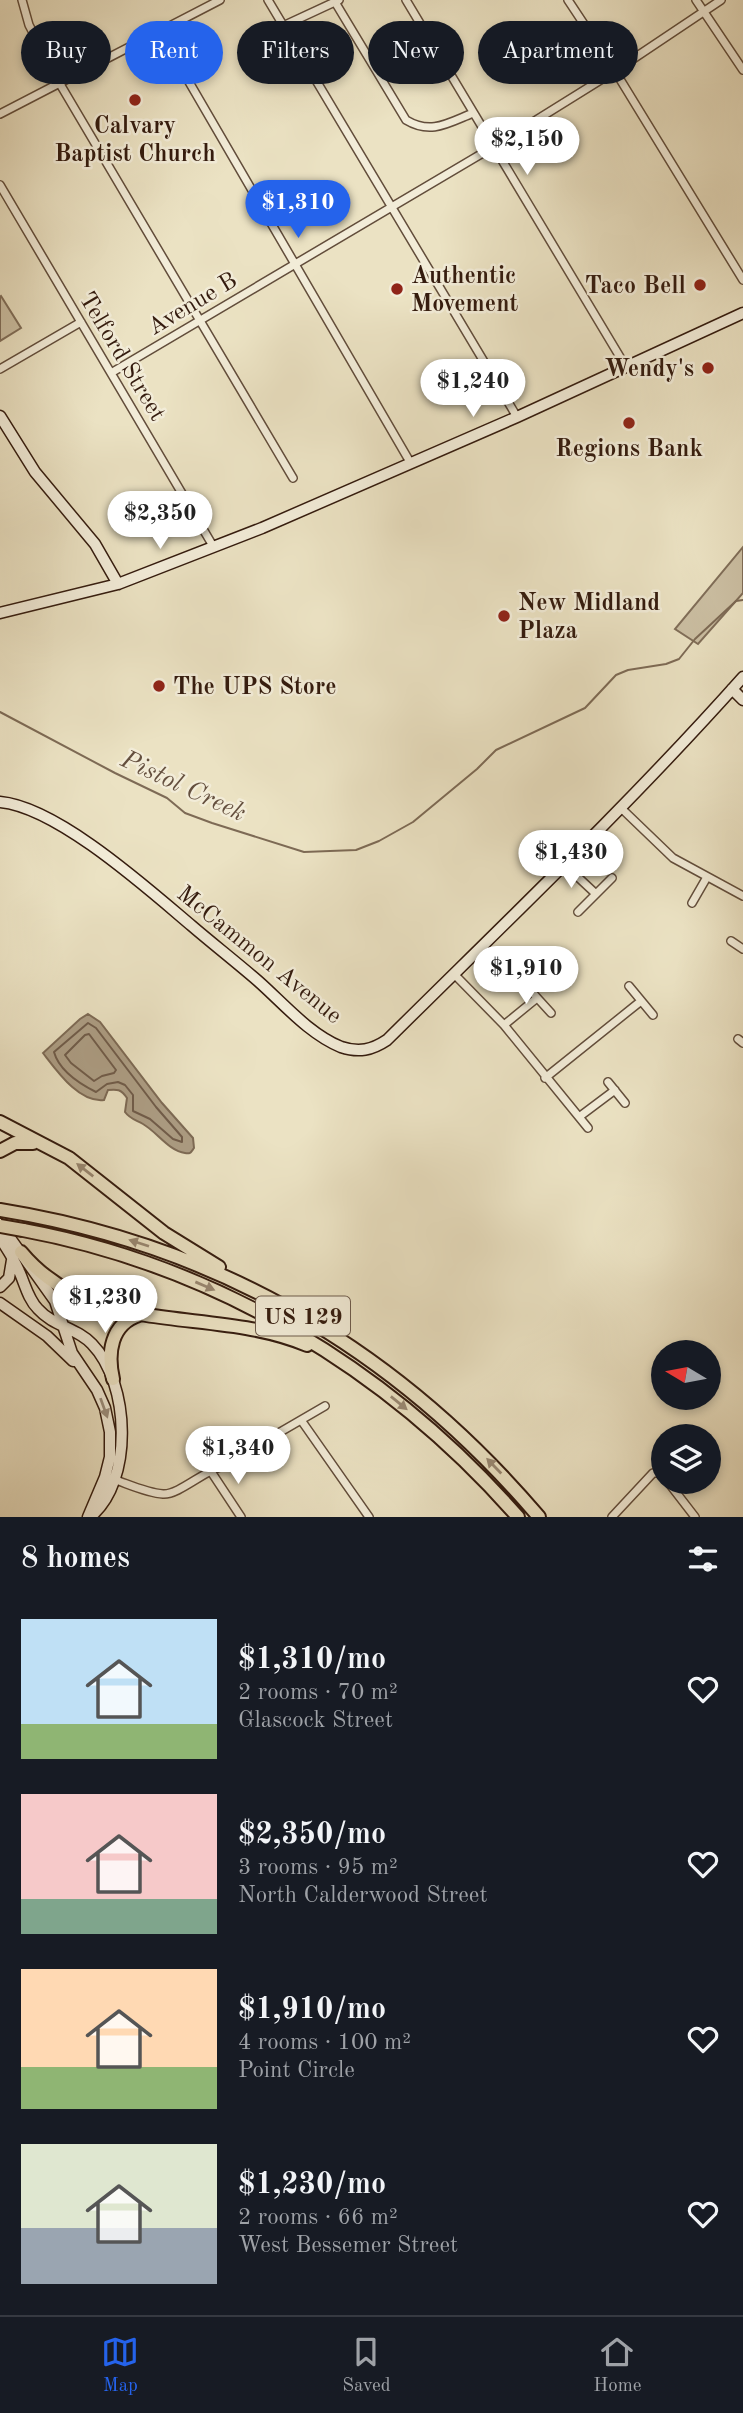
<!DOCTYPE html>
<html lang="en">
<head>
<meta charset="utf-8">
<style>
  body { margin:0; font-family:"Old Standard TT",serif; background:#242831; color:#f1f3f6; height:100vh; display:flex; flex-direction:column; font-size:26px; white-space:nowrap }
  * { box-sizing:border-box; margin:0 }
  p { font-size:23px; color:#9ea1a6 }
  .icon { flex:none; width:38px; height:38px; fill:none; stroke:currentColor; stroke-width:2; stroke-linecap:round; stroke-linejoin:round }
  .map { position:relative; height:1517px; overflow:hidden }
  .panel { display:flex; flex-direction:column; background:#171b24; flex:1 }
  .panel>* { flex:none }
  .top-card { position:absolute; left:21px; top:21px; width:702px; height:63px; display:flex; gap:14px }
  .needle { width:46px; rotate:280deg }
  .buttons { position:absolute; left:651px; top:1340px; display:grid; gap:14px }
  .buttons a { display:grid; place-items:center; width:70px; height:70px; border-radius:50%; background:#171b24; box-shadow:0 4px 10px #0003; font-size:35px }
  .price { position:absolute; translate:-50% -60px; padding:0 16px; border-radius:24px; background:#fff; color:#222; font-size:23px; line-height:46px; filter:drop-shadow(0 2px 4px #0008) }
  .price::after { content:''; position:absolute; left:50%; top:42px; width:21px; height:16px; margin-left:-10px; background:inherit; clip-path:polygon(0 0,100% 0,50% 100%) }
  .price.on { background:#2563eb; color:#fff }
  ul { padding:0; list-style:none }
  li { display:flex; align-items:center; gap:21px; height:175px; padding:0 21px }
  li span { display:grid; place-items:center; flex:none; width:196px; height:140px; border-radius:0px; color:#555 }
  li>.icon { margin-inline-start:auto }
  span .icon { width:84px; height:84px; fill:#fffc; stroke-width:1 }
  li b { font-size:30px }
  h2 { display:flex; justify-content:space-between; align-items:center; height:84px; padding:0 21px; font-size:30px }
  .tag { padding:0 24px; border-radius:32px; background:#171b24; box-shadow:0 4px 10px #0003; font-size:24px; line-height:63px }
  .tag.on { background:#2563eb; color:#fff }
  .tabs { display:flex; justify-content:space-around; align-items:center; height:98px; border-top:2px solid #363941; background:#171b24; font-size:19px; color:#9ea1a6 }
  .tabs a { display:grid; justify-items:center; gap:4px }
  .tabs .on { color:#2563eb }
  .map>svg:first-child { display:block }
</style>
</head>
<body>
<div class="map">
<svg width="743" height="1517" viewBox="0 0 743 1517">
  <rect width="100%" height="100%" fill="#ebe2c3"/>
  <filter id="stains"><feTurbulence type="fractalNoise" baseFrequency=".00286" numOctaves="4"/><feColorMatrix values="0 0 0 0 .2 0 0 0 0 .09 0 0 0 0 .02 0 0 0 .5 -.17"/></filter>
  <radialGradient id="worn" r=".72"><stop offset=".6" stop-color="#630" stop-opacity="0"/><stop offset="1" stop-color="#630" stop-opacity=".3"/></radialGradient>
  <path fill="#ccc0a4" stroke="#806e59" stroke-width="2" d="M 1,296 L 21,328 L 0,341 L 0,297 Z
    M 743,547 L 743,593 L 698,644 L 675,629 Z"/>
  <path fill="#ad9e85" stroke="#7d6a55" stroke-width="2" d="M 88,1014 L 100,1022 L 162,1103 L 193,1138 L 194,1148 C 191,1152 191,1154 185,1153 C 169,1151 157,1132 143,1124 C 136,1120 130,1119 125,1112 L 127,1098 C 121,1089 117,1089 108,1090 L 104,1100 C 79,1103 57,1071 43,1053 L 80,1019 Z"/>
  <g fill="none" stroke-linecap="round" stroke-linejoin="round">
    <path stroke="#705c4a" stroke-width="2" d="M 88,1023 L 96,1028 L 156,1107 L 182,1137 L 182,1142 L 173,1139 L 150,1119 L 133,1111 L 133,1095 L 125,1085 L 118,1082 L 107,1084 L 96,1092 C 80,1084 59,1070 54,1052 Z
      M 89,1034 L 116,1070 L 114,1073 L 102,1076 L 94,1081 L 71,1063 L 65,1055 L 85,1035 Z"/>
    <path stroke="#7d6a55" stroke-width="2" d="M 0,712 L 115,773 L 167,798 L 185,813 L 212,823 L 304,852 L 356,850 L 379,841 L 413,822 L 477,769 L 496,750 L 585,708 L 616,675 L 628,670 L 666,664 L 679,659 L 695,639 L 736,601 L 743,600"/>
    <defs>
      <path id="street" d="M 22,0 L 29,25 L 60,84 L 293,478
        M 268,0 L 517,417
        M 406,0 L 626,367
        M 568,0 L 615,71 L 743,280
        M 696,0 L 743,70
        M 335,2 L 406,120 C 431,135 448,123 473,113
        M 283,26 L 339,0
        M 160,32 L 410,462
        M 0,114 L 220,0
        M 0,185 L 213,546
        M 0,369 L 81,322
        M 111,373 L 493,147 L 615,71 L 721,0
        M 621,808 L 673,858 L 743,896
        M 565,865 L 596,894
        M 692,903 L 707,877
        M 578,912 L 612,878
        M 731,941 L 743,949
        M 455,975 L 504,1025 L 588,1128
        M 521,980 L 551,1013
        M 629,986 L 653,1015
        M 504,1025 L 537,998
        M 738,1039 L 743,1043
        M 545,1078 L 641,1001
        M 608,1082 L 625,1103
        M 579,1117 L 615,1090
        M 301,1420 L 369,1517
        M 210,1470 L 241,1517
        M 113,1479 C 128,1484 147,1493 163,1494 C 178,1495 203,1472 220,1467 L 325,1406
        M 668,1482 L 695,1517
        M 612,1517 L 653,1473 L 660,1473 L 663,1477"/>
      <path id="secondary" d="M 0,416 L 35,472 L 95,544 L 118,584
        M 0,613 L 118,584 L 262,528 L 517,417 L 743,313
        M 732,689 L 743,700
        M 0,802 C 57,807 147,888 192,926 C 213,944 236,962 258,981 C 283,1003 309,1034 341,1047 C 359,1053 372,1050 387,1040 C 507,921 630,804 743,677
        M 0,1224 L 55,1301 L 72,1353 L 97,1390 L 105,1408 L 110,1432 L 110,1457 L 105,1477 L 88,1517
        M 0,1238 C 7,1249 14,1259 19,1271 C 25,1284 28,1299 38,1309 C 53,1326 77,1328 92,1344 C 130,1383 134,1482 90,1517
        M 0,1287 L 9,1278 L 12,1260
        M 0,1303 L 47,1336 L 73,1361"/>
      <path id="highway" d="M 0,1122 L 69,1158 L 164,1233 L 219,1267
        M 0,1151 L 15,1143 L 33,1143
        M 0,1210 C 217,1245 397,1350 539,1517
        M 23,1230 C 217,1266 389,1370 518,1517
        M 21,1252 C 94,1340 213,1305 307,1345
        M 113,1379 C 107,1353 111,1324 139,1315"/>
    </defs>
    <use href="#street" stroke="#624d3b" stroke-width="10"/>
    <use href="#secondary" stroke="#341b0e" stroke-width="13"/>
    <use href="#highway" stroke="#341b0e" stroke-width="16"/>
    <use href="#street" stroke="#f2ecd8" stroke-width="7"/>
    <use href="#secondary" stroke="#f2ecd8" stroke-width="10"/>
    <use href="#highway" stroke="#ebe2c3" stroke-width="12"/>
    <defs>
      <path id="highway-bridge" d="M 0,1226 L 23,1230"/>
    </defs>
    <use href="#highway-bridge" stroke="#341b0e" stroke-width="16" stroke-linecap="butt"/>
    <use href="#highway-bridge" stroke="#ebe2c3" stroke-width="12"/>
  </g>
  <defs><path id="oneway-solid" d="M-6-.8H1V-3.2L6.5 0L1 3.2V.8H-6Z" transform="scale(1.75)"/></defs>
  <g fill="#998872">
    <use href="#oneway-solid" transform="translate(85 1170) rotate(-142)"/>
    <use href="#oneway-solid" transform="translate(139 1243) rotate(-162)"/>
    <use href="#oneway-solid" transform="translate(205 1286) rotate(23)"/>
    <use href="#oneway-solid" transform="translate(399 1403) rotate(39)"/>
    <use href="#oneway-solid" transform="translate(494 1466) rotate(-134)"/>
  </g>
  <use fill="#9c8e7d" href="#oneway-solid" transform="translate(104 1408) rotate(70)"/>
  <g fill="#8f2418" stroke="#f2ecd8" stroke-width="2.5">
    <circle cx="135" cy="100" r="7"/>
    <circle cx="700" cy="285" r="7"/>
    <circle cx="397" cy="289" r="7"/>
    <circle cx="708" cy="368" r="7"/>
    <circle cx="629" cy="423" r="7"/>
    <circle cx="504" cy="616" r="7"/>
    <circle cx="159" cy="686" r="7"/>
  </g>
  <g text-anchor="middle" stroke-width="5" stroke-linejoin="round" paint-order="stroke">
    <rect fill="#f2ecd8" stroke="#6d5a4b" stroke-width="2" x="256" y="1296.5" width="94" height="39" rx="5"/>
    <g font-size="23" font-weight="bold" fill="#341b0e">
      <text x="303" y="1324">US 129</text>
    </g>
    <g font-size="24" font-weight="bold" fill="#341b0e" stroke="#f2ecd8" text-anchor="start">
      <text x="135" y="133" text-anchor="middle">Calvary<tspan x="135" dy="28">Baptist Church</tspan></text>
      <text x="411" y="283">Authentic<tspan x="411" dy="28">Movement</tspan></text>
      <text x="686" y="293" text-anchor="end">Taco Bell</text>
      <text x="694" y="376" text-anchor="end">Wendy's</text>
      <text x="629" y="456" text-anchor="middle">Regions Bank</text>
      <text x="518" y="610">New Midland<tspan x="518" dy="28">Plaza</tspan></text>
      <text x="173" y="694">The UPS Store</text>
    </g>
    <g font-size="24" fill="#341b0e" stroke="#f2ecd8">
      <text transform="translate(192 303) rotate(-31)" y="8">Avenue B</text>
      <text transform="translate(123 356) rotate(59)" y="8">Telford Street</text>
      <text transform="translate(260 954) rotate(39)" y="8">McCammon Avenue</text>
    </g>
    <g font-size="26" font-style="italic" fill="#644f3e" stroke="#f2ecd8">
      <text transform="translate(184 785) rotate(25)" y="9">Pistol Creek</text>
    </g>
  </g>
  <rect width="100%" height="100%" filter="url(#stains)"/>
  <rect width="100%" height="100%" fill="url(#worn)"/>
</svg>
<div class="buttons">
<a><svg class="needle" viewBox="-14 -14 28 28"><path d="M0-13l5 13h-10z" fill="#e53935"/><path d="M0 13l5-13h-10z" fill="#9ea1a6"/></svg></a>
<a><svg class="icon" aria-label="layers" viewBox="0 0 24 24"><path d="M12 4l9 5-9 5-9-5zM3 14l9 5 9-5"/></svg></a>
</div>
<b class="price" style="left:527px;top:177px">$2,150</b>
<b class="price on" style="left:298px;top:240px">$1,310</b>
<b class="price" style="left:473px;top:419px">$1,240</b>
<b class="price" style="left:160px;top:551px">$2,350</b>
<b class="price" style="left:571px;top:890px">$1,430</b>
<b class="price" style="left:526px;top:1006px">$1,910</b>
<b class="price" style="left:105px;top:1335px">$1,230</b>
<b class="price" style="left:238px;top:1486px">$1,340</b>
<div class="top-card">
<a class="tag">Buy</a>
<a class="tag on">Rent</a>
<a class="tag">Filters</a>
<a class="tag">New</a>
<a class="tag">Apartment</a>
</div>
</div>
<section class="panel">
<h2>8 homes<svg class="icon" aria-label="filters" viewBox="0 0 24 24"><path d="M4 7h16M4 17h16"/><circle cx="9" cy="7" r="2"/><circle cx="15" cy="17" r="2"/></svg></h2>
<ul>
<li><span style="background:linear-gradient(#bfe0f5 75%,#8fb573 0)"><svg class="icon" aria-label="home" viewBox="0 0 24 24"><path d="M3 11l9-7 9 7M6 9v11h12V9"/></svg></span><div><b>$1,310/mo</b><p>2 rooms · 70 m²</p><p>Glascock Street</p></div><svg class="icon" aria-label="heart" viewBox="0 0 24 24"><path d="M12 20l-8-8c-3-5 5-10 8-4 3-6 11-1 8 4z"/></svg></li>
<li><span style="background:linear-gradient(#f6c9c9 75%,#7fa58c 0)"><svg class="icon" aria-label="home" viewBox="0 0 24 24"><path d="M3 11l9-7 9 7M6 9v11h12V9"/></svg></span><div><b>$2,350/mo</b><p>3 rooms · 95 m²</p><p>North Calderwood Street</p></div><svg class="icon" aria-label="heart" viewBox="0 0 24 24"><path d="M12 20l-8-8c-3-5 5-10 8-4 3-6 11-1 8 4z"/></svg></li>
<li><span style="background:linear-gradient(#ffd9b3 70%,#8fb573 0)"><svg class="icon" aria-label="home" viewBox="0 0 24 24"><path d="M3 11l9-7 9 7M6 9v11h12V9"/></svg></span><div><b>$1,910/mo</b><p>4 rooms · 100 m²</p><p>Point Circle</p></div><svg class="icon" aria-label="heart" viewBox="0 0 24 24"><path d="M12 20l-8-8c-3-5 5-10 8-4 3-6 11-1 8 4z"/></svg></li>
<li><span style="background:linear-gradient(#dfe7d0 60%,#9aa5b1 0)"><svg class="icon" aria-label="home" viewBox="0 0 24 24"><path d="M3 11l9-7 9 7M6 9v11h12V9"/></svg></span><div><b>$1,230/mo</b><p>2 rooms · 66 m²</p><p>West Bessemer Street</p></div><svg class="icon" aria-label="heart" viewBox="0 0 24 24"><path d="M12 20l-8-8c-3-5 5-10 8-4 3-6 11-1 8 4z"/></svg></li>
</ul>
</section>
<nav class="tabs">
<a class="on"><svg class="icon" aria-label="map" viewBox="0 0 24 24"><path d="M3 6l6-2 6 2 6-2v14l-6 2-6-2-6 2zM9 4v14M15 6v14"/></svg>Map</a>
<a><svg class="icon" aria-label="saved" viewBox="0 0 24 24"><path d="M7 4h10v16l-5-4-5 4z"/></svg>Saved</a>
<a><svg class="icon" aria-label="home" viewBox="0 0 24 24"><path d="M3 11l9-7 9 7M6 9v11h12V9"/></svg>Home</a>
</nav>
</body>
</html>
